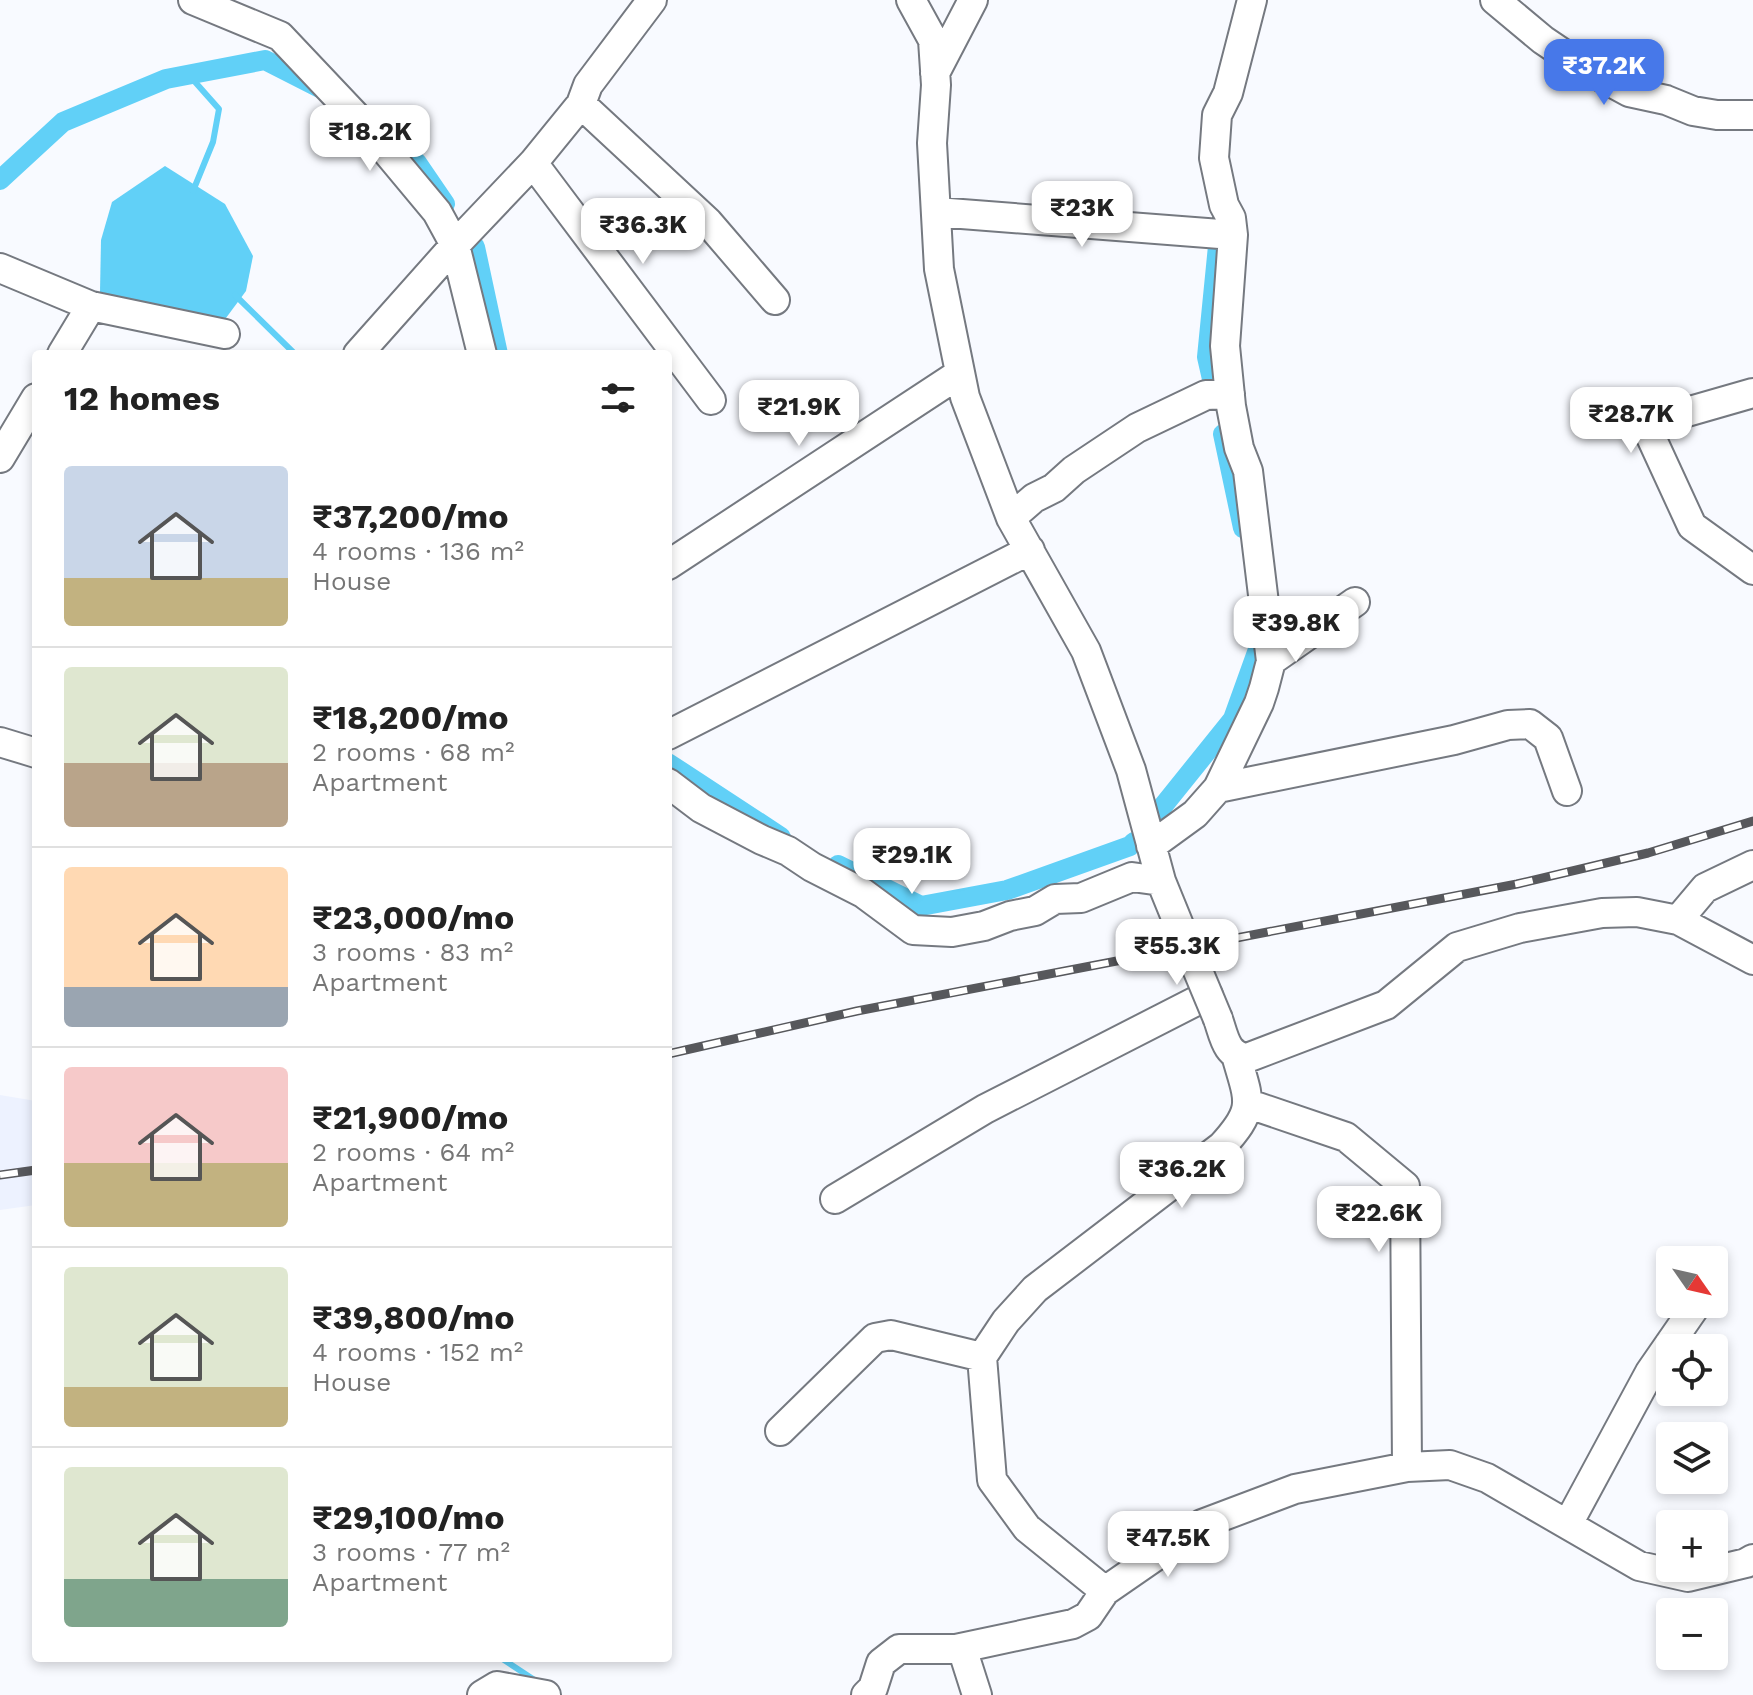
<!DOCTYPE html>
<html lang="en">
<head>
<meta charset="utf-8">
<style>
  body { margin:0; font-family:"Work Sans",sans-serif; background:#f6f6f6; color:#222; height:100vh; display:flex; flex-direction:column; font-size:30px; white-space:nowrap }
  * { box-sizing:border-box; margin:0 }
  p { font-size:26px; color:#767676 }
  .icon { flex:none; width:44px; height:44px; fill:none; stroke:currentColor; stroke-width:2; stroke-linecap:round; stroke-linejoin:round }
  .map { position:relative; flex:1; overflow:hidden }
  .details { position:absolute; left:32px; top:350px; width:640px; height:1312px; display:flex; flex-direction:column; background:#fff; border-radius:8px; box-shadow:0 4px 12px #0003 }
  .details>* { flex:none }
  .needle { width:52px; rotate:124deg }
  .tools { position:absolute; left:1656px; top:1246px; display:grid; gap:16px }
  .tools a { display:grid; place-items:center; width:72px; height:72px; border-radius:8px; background:#fff; box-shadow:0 4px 12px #0003; font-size:40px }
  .price { position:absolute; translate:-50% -68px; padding:0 18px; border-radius:16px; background:#fff; color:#222; font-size:26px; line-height:52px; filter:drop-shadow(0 2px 4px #0008) }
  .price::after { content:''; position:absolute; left:50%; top:48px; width:24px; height:18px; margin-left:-12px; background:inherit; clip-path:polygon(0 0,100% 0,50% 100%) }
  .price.on { background:#4778e9; color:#fff }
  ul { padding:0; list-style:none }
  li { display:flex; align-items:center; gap:24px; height:200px; padding:0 32px }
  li+li { border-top:2px solid #e0e0e0 }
  li span { display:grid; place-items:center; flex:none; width:224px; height:160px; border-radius:8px; color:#555 }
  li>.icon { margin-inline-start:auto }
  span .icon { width:96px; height:96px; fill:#fffc; stroke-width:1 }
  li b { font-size:34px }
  h2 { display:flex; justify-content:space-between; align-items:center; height:96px; padding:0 32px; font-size:34px }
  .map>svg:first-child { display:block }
</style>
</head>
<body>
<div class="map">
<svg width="1753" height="1695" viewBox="0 0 1753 1695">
  <rect width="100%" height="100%" fill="#f8faff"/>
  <path fill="#edf2ff" d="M 0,1095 L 36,1101 L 36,1205 L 0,1210 Z"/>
  <path fill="#61d0f7" d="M 165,166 L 225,204 L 253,256 L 246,291 L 223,322 L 100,292 L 101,240 L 112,202 Z"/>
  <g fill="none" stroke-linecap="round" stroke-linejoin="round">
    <path stroke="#61d0f7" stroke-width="6" d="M 188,74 L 219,109 L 213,142 L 193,191
      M 235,295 L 295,354
      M 501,1658 L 536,1681"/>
    <path stroke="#61d0f7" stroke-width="20" d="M 384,131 L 417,163 L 445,204
      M 0,180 L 63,122 L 166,79 L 265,60 L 322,89
      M 475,247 L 498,354
      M 1212,379 L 1207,357 L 1218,246
      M 1223,434 L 1243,528
      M 668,763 L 781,837
      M 1159,811 L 1233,719 L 1260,644 L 1258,630
      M 838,865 L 921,906 L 1007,890 L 1130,846 L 1134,842"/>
    <defs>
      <path id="minor" d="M 193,0 L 280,36 L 367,128 L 437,212 L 455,245 L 482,354
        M 911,0 L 933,40 L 936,85 L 932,143 L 939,269 L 965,397 L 1011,518 L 1086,651 L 1131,770 L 1161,881 L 1183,935
        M 1495,0 L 1543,40 L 1583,67 L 1629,92 L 1666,100 L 1693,111 L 1717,115 L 1753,115
        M 935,73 L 973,0
        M 581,104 L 708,222 L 775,300
        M 533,163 L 711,400
        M 936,212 L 1233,235
        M 0,268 L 91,306 L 225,334
        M 62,354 L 91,306
        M 358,354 L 455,245 L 533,163 L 581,104 L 588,85 L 652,0
        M 1753,393 L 1645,424 L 1692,526 L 1753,570
        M 0,458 L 36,398
        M 1011,518 L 1034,498 L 1054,488 L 1074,470 L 1137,428 L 1206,395 L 1230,394
        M 668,565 L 959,374
        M 1271,661 L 1355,602
        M 668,735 L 1030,550
        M 0,742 L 36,753
        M 668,783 L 701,808 L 762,840 L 788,851 L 812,867 L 863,893 L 913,930 L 952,932 L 984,926 L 1010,916 L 1035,911 L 1055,899 L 1081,898 L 1132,877 L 1161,881
        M 1218,788 L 1454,740 L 1508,725 L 1530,724 L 1548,738 L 1567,791
        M 1151,846 L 1195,814 L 1218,788 L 1259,703 L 1264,688 L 1271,661 L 1248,471 L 1239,448 L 1231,406 L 1225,346 L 1233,235 L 1231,218 L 1224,205 L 1214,158 L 1217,115 L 1228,93 L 1252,0
        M 1678,920 L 1705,888 L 1753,865
        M 1218,1019 C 1224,1036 1226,1056 1247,1058 L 1386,1005 L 1457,947 L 1520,928 L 1602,913 L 1637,912 L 1678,920 L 1753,960
        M 1249,1104 L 1346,1137 L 1405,1186 L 1407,1467
        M 835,1199 L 985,1109 L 1208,995
        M 780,1431 L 875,1338 L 891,1335 L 982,1357
        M 1568,1524 L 1650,1372 L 1695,1307
        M 1105,1591 L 1027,1528 L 992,1480 L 982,1357 L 1006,1321 L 1035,1289 L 1222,1146 C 1257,1108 1249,1101 1236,1055
        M 962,1648 L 977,1695
        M 482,1695 L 497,1686 L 546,1695
        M 866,1695 L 873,1688 L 881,1663 L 899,1649 L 956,1649 L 1073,1624 L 1088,1616 L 1105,1591 L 1202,1524 L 1295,1489 L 1407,1467 L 1450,1465 L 1487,1478 L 1639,1566 L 1688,1577 L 1746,1563 L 1753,1559"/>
    </defs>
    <use href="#minor" stroke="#757980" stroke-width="32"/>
    <use href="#minor" stroke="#fff" stroke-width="28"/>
    <defs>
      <path id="rail" d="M 668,1054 L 857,1011 L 1517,884 L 1648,853 L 1753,821
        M 0,1175 L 36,1170"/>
    </defs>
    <use href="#rail" stroke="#57585c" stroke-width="9"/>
    <use href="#rail" stroke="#fff" stroke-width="6" stroke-dasharray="18" stroke-linecap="butt"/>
    <defs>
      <path id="minor-bridge" d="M 1183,935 L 1218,1019"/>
    </defs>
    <use href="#minor-bridge" stroke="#757980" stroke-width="32" stroke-linecap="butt"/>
    <use href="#minor-bridge" stroke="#fff" stroke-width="28"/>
  </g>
</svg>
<div class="tools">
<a><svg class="needle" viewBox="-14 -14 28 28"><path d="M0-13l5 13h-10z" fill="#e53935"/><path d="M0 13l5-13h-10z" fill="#767676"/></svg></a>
<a><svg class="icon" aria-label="locate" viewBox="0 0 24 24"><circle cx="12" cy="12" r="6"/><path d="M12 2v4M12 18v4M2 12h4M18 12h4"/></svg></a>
<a><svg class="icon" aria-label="layers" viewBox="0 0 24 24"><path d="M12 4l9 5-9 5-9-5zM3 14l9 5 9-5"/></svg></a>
<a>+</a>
<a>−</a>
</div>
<b class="price on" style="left:1604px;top:107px">₹37.2K</b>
<b class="price" style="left:370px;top:173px">₹18.2K</b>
<b class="price" style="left:1082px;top:249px">₹23K</b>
<b class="price" style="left:643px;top:266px">₹36.3K</b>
<b class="price" style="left:799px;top:448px">₹21.9K</b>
<b class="price" style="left:1631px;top:455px">₹28.7K</b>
<b class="price" style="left:1296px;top:664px">₹39.8K</b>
<b class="price" style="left:912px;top:896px">₹29.1K</b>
<b class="price" style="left:1177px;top:987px">₹55.3K</b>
<b class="price" style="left:1182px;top:1210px">₹36.2K</b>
<b class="price" style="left:1379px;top:1254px">₹22.6K</b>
<b class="price" style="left:1168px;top:1579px">₹47.5K</b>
<section class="details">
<h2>12 homes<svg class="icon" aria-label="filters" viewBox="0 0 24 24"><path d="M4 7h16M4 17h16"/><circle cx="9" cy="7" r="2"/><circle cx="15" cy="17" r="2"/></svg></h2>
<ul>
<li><span style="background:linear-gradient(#c9d6e8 70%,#c2b280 0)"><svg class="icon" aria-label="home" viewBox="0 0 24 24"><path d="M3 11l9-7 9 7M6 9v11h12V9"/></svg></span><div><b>₹37,200/mo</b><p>4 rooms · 136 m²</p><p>House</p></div></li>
<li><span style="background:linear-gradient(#dfe7d0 60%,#b9a48a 0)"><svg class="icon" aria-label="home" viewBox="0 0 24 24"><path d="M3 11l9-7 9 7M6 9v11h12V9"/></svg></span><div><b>₹18,200/mo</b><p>2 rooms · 68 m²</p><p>Apartment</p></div></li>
<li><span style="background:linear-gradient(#ffd9b3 75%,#9aa5b1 0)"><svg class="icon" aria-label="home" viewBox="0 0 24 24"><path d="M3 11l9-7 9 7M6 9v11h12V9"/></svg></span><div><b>₹23,000/mo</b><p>3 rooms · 83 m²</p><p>Apartment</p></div></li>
<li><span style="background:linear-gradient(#f6c9c9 60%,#c2b280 0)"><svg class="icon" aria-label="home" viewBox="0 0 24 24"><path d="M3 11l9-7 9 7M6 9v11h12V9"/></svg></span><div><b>₹21,900/mo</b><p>2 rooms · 64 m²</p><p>Apartment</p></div></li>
<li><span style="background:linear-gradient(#dfe7d0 75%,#c2b280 0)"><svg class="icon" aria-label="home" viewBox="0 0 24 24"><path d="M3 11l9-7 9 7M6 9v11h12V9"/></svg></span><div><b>₹39,800/mo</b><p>4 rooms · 152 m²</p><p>House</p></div></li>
<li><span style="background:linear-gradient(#dfe7d0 70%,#7fa58c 0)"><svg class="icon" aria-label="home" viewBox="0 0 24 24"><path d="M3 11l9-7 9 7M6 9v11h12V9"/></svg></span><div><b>₹29,100/mo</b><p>3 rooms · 77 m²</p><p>Apartment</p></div></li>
</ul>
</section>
</div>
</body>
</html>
